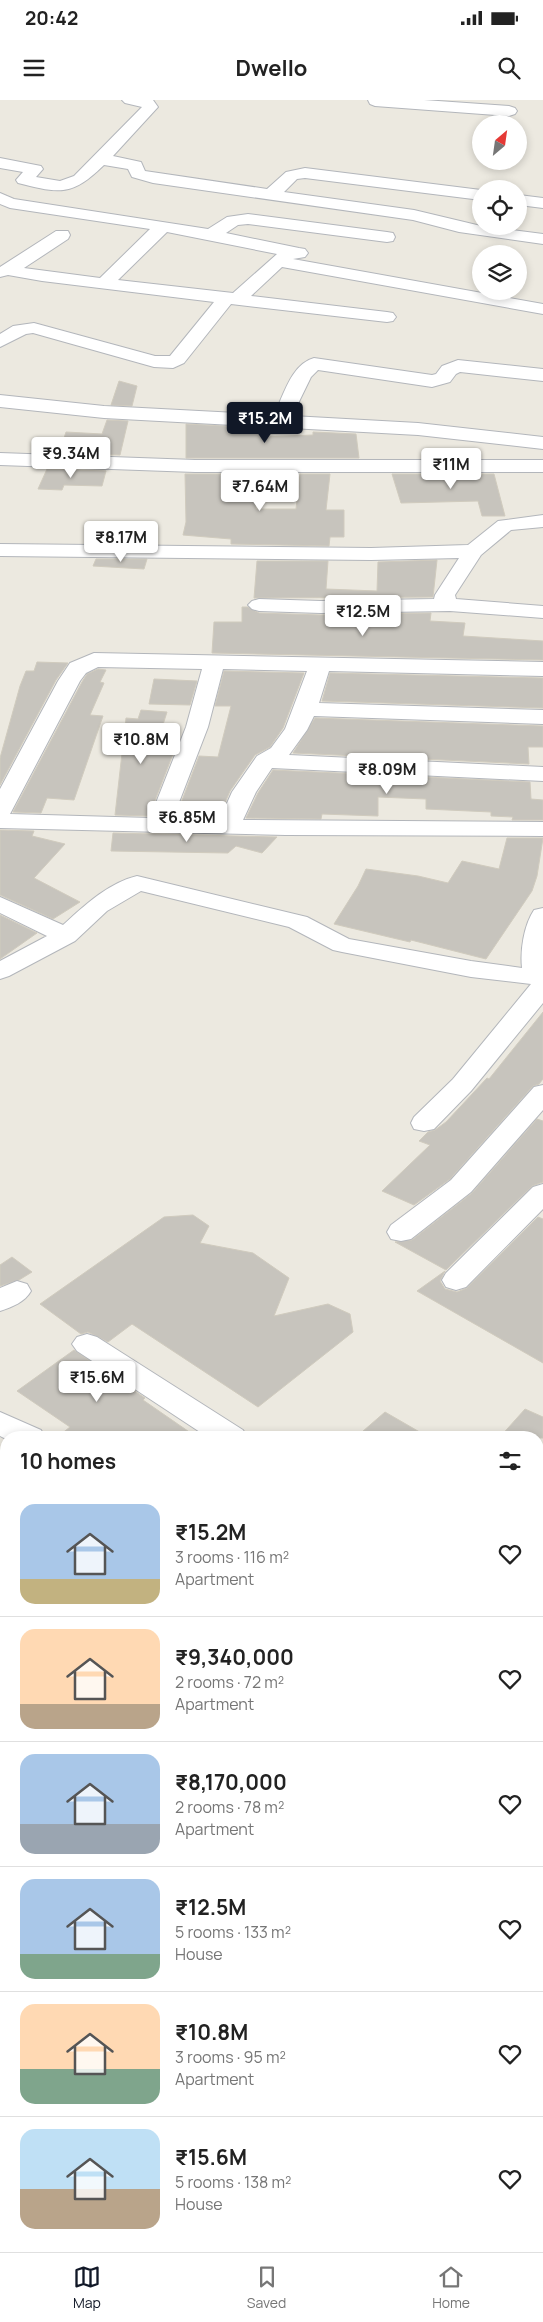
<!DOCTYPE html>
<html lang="en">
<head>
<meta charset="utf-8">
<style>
  body { margin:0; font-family:Manrope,sans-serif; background:#f2f2f2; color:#222; height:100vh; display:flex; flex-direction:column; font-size:19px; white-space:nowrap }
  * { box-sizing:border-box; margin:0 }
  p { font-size:16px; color:#767676 }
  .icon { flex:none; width:28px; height:28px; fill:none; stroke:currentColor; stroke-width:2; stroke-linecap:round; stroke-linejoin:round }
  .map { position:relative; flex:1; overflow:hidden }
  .side { position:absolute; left:0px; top:1331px; width:544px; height:821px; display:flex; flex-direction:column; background:#fff; border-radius:20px 20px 0 0; box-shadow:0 2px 8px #0003 }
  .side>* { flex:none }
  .needle { width:32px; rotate:29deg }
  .controls { position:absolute; left:472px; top:15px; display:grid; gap:10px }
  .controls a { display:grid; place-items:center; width:55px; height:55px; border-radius:50%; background:#fff; box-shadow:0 2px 8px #0003; font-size:25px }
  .price { position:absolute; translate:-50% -42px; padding:0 11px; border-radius:5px; background:#fff; color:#222; font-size:16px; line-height:32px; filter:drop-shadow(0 1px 2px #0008) }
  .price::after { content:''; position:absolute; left:50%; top:30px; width:15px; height:11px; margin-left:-8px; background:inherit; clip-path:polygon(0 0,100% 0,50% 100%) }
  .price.selected { background:#111827; color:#fff }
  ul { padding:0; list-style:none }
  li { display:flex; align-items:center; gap:15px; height:125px; padding:0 20px }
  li+li { border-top:1px solid #e0e0e0 }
  li span { display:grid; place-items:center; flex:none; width:140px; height:100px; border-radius:15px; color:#555 }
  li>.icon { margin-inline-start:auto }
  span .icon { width:60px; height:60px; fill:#fffc; stroke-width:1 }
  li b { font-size:21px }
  h2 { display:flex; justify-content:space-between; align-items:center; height:60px; padding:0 20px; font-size:21px }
  .status { display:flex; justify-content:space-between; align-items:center; height:35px; padding:0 25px; background:#fff; direction:ltr }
  .status svg { height:14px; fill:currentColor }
  header { display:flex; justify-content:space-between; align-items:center; height:65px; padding:0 20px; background:#fff; font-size:22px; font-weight:700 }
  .tabs { display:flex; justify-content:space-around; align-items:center; height:70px; border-top:1px solid #e0e0e0; background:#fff; font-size:14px; color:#767676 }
  .tabs a { display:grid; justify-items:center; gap:2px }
  .tabs .selected { color:#111827 }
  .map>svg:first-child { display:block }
</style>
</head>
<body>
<div class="status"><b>20:42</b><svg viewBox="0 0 49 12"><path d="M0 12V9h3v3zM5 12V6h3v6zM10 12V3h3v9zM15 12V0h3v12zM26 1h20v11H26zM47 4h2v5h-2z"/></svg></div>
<header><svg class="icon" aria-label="menu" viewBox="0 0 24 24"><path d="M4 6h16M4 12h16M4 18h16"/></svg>Dwello<svg class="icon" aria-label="search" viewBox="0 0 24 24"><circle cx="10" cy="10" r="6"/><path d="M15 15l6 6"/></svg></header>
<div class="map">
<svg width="543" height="2152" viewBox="0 0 543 2152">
  <rect width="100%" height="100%" fill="#ece9e0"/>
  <path fill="#c7c4bd" stroke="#d0cbbe" d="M 119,281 L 137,286 L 132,306 L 111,305 Z
    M 107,320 L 128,321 L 120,355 L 54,353 L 59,341 L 63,341 L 66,332 L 102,334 Z
    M 186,324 L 262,328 L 263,337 L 313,335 L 313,332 L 356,334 L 359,358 L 186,358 Z
    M 47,369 L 106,371 L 102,386 L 64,385 L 62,390 L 38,389 Z
    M 185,374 L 253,374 L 256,409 L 296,409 L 300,374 L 330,374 L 326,410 L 344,410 L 344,437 L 330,437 L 329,446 L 231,444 L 231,439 L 183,435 L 186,422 Z
    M 392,374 L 494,374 L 505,416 L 482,416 L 478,401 L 401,403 Z
    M 104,435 L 154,437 L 152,444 L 102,443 Z
    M 96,459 L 147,459 L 144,469 L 93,466 Z
    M 437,460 L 433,497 L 254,498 L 257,461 L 328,461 L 326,489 L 377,491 L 378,462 Z
    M 242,507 L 248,507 L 259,513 L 321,515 L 431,513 L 430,521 L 465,523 L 463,536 L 543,541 L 543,560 L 212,553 L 214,522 L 242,522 Z
    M 37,562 L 68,563 L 56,580 L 0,685 L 0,658 L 20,586 L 26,571 L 34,571 Z
    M 98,569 L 106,570 L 100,582 L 104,583 L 90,615 L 103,616 L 74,700 L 47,698 L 41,713 L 13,712 L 82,582 L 87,574 Z
    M 224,571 L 304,573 L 283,628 L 270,647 L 255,655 L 230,691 L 219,717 L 176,716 L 199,656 L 218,657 L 231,606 L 215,606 Z
    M 330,573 L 543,578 L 543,608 L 322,601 Z
    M 154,579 L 197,581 L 190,605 L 149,604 Z
    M 141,610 L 167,612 L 154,653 L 173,654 L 149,716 L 115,715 L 126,618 L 138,619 Z
    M 315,618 L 543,626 L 543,647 L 528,647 L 529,664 L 293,653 Z
    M 273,670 L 530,682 L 531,699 L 543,700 L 543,720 L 512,720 L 513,717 L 491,716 L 491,712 L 426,709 L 426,699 L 378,697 L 378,716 L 322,714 L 321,719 L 246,718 L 258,693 Z
    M 0,730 L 34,731 L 32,736 L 65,744 L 34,778 L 80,802 L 53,819 L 0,795 Z
    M 113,733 L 277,737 L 262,753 L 236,746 L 228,753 L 111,751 Z
    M 507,738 L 543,738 L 537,776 L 532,791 L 486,859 L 411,840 L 410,842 L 334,824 L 358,786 L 366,769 L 418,776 L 448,783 L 462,761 L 499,769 Z
    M 0,815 L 37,833 L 0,859 Z
    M 543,912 L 543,979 L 539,984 L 533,986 L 450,1079 L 414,1105 L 382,1091 L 430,1045 L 419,1041 L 428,1032 L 435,1030 L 446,1022 L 487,978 L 489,979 Z
    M 537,1019 L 543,1021 L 543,1082 L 532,1086 L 446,1170 L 395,1142 L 412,1140 L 472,1093 Z
    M 193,1115 L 209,1126 L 200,1143 L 253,1153 L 289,1178 L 274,1216 L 328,1204 L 350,1214 L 353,1232 L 258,1307 L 132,1224 L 108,1242 L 88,1232 L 81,1234 L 40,1204 L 164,1117 Z
    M 538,1117 L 543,1119 L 543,1263 L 417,1191 L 445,1171 L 440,1181 L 445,1189 L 457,1192 L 467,1188 Z
    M 12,1157 L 32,1172 L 19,1180 L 0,1186 L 0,1165 Z
    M 74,1250 L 145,1298 L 143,1300 L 198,1338 L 56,1338 L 70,1327 L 17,1291 Z
    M 525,1309 L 543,1317 L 543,1338 L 499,1338 Z
    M 385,1312 L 430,1338 L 355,1338 Z"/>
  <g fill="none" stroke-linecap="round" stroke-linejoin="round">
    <defs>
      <path id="minor" d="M 122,0 L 153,0 L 158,7 L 113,56 L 141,62 L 145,71 L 267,89 L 286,72 L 305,68 L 481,90 L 481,100 L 305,78 L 297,79 L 284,92 L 414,110 L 481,126 L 543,134 L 543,144 L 459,132 L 413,120 L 153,83 L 132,77 L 128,69 L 104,65 C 72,96 61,94 18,83 L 16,80 L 23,72 L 0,68 L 0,58 L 41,66 L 43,69 L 36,77 L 60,81 L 74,76 L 142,7 L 125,3 Z
        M 368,0 L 424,0 L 509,6 L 515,8 L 517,11 L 515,14 L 509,16 L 375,6 L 370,4 Z
        M 0,93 L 14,99 L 208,129 L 227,117 L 248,114 L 387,132 L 393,133 L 395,137 L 393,141 L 387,142 L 248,124 L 238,125 L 226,133 L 299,148 L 305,149 L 308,153 L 305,157 L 293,159 L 543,204 L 543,214 L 282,167 L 251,196 L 387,212 L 393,213 L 396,217 L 393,221 L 387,222 L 231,204 L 184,263 L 173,268 L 154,267 L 33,233 L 26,234 L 0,247 L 0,234 L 13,226 L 34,223 L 155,256 L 170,256 L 214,202 L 42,181 L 8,175 L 0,177 L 0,167 L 56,131 L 68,131 L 70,135 L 68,139 L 24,168 L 100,178 L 150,129 L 10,108 L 0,104 ZM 167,132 L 277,154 L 233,193 L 118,180 Z
        M 519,95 L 543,98 L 543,108 L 519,105 Z
        M 314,258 L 432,275 L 436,274 L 442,266 L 458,260 L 543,269 L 543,281 L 460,272 L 456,274 L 450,282 L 432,287 L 318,270 L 311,277 L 292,316 L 418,323 L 543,337 L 543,349 L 418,335 L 104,318 L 0,307 L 0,295 L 104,306 L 274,315 C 283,297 291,264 314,258 Z
        M 0,353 L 195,360 L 543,360 L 543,372 L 195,372 L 0,365 Z
        M 543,415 L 543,427 L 511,430 L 481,455 L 455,495 L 456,499 L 543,506 L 543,518 L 450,511 L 321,513 L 259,511 L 252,509 L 248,505 L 252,501 L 259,499 L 321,501 L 434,499 L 435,495 L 459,458 L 371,460 L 0,456 L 0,444 L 371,448 L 468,445 L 498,421 Z
        M 94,553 L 543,562 L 543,576 L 329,571 L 319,603 L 543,610 L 543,624 L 314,616 L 307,630 L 289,655 L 543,667 L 543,681 L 272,668 L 256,692 L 243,720 L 543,722 L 543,736 L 286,735 L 0,728 L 0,689 L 58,581 L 70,563 ZM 98,567 L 202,569 L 186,627 L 150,718 L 10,714 L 80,581 L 86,573 ZM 223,569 L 307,571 L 285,629 L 271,648 L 257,656 L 232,692 L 220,719 L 173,718 L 208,627 Z
        M 137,776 L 307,817 L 349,839 L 471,861 L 522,868 C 520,850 524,825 534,810 L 543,808 L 543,903 L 471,991 L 434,1029 L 424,1031 L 414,1029 L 411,1023 L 414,1017 L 453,979 L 531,884 L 471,877 L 342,852 L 333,850 L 289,827 L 141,791 L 107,811 L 75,841 L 9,876 L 0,879 L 0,861 L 47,836 L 0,813 L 0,797 L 63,825 C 84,806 108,783 137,776 Z
        M 543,985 L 543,1010 L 471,1092 L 411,1139 L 401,1141 L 391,1139 L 387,1132 L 391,1125 L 451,1080 L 534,987 Z
        M 543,1084 L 543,1109 L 466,1187 L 456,1190 L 446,1187 L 442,1180 L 446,1173 L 533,1087 Z
        M 17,1181 L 27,1184 L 31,1191 C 25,1202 12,1207 0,1211 L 0,1188 Z
        M 87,1234 L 97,1237 L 243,1330 L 247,1338 L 209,1338 L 77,1251 L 72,1244 L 77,1237 Z
        M 0,1312 L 41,1330 L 45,1338 L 6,1339 L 0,1336 Z
        M 538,1353 L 543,1354 L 543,1378 L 538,1376 Z
        M 543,1459 L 543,1486 L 538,1488 L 538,1461 Z
        M 6,1577 L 6,1606 L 0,1608 L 0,1579 Z
        M 0,1663 L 6,1665 L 6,1697 L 0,1695 Z
        M 543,1720 L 543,1751 L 538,1752 L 538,1722 Z
        M 6,1777 L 6,1810 L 0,1812 L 0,1779 Z
        M 6,1987 L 6,2025 L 0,2027 L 0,1989 Z
        M 543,2013 L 543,2051 L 538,2053 L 538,2015 Z
        M 156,2146 L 198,2146 L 195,2152 L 153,2152 Z
        M 415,2146 L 457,2146 L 454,2152 L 412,2152 Z"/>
    </defs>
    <use href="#minor" stroke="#b3b6bb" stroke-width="2"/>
    <use href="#minor" fill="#fff" fill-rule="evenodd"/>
  </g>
</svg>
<div class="controls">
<a><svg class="needle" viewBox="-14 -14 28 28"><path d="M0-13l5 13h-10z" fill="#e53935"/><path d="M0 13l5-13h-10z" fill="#767676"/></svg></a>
<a><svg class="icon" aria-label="locate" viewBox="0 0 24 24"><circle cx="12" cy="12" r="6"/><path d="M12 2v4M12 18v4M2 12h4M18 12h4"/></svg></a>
<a><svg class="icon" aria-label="layers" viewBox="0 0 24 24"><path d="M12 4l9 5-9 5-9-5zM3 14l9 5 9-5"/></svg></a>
</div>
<b class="price selected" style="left:265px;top:344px">₹15.2M</b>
<b class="price" style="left:71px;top:379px">₹9.34M</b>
<b class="price" style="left:451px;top:390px">₹11M</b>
<b class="price" style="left:260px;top:412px">₹7.64M</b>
<b class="price" style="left:121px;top:463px">₹8.17M</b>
<b class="price" style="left:363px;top:537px">₹12.5M</b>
<b class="price" style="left:141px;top:665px">₹10.8M</b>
<b class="price" style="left:387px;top:695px">₹8.09M</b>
<b class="price" style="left:187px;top:743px">₹6.85M</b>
<b class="price" style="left:97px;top:1303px">₹15.6M</b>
<section class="side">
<h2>10 homes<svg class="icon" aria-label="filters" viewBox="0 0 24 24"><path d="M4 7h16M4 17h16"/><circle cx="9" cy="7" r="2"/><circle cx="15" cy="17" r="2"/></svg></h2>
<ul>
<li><span style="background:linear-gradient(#a9c7e8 75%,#c2b280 0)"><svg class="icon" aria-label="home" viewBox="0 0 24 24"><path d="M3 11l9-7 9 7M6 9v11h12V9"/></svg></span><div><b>₹15.2M</b><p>3 rooms · 116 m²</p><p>Apartment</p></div><svg class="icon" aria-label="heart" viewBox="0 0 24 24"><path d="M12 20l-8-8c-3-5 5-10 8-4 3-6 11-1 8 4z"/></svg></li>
<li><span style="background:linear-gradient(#ffd9b3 75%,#b9a48a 0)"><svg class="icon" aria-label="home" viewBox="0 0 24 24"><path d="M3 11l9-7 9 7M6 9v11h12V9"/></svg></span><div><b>₹9,340,000</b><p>2 rooms · 72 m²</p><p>Apartment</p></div><svg class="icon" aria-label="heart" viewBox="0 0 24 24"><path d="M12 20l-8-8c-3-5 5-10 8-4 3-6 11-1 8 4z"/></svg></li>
<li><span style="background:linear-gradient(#a9c7e8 70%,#9aa5b1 0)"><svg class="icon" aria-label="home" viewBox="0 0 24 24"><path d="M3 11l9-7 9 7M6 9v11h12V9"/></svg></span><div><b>₹8,170,000</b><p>2 rooms · 78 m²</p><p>Apartment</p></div><svg class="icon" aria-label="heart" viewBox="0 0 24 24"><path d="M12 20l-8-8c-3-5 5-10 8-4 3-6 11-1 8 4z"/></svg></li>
<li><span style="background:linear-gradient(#a9c7e8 75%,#7fa58c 0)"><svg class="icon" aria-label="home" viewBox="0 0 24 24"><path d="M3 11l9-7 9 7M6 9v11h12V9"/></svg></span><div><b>₹12.5M</b><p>5 rooms · 133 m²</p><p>House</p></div><svg class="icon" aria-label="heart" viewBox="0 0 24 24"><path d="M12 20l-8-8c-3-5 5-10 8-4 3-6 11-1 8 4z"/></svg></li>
<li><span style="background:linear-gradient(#ffd9b3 65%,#7fa58c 0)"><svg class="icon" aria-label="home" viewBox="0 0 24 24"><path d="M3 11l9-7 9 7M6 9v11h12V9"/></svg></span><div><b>₹10.8M</b><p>3 rooms · 95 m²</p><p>Apartment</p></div><svg class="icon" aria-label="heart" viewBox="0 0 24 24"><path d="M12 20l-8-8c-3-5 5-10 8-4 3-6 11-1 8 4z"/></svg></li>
<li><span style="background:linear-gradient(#bfe0f5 60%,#b9a48a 0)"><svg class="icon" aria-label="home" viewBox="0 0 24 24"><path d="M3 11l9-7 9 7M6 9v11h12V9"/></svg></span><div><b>₹15.6M</b><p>5 rooms · 138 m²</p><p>House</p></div><svg class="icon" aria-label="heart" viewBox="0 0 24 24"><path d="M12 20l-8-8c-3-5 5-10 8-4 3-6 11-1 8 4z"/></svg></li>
</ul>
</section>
</div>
<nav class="tabs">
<a class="selected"><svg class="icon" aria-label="map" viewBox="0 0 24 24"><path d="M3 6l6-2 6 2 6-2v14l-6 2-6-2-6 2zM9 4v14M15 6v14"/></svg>Map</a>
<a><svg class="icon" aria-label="saved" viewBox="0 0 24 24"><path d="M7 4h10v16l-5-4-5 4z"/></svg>Saved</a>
<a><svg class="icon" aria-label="home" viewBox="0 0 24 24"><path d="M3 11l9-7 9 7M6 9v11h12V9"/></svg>Home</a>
</nav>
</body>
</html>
